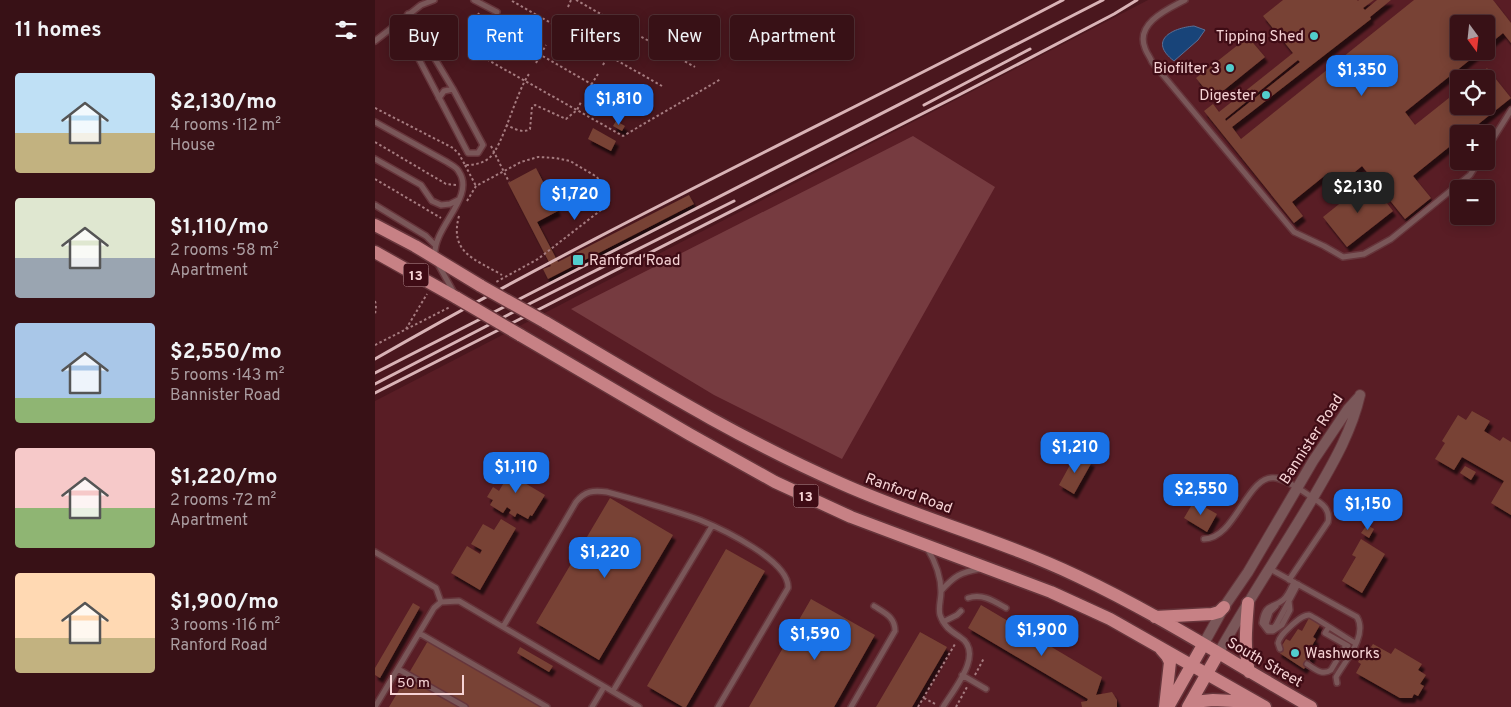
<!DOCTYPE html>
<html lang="en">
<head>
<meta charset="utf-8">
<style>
  body { margin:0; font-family:Overpass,sans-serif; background:#431f23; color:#f1f3f6; height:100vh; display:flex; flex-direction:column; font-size:19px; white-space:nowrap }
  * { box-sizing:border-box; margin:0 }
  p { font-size:16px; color:#ab9da1 }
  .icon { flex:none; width:28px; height:28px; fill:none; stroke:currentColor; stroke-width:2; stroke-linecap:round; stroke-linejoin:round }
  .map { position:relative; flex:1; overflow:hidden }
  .side { display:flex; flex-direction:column; background:#381116; width:375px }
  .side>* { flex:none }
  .top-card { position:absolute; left:15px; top:15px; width:475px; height:45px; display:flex; gap:10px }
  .needle { width:32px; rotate:165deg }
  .controls { position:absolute; left:1075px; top:15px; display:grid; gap:10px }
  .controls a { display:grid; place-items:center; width:45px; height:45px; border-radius:5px; background:#381116; box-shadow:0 2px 12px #0003,0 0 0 1px #523135; font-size:25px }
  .scale { position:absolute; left:15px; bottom:12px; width:74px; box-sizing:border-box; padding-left:5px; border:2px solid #f6d3d5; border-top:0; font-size:14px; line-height:18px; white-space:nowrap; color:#f6d3d5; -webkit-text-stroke:4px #3f0c15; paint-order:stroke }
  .price { position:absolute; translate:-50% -42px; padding:0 11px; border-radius:10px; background:#1a73e8; color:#fff; font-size:16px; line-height:32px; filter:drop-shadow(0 1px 2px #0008) }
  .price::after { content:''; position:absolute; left:50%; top:30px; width:15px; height:11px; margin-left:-8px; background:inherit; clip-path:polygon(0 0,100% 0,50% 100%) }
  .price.selected { background:#222; color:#fff }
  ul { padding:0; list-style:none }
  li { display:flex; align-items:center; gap:15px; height:125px; padding:0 15px }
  li span { display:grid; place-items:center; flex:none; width:140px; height:100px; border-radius:5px; color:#555 }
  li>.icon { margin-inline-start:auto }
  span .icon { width:60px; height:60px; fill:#fffc; stroke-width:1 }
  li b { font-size:21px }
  h2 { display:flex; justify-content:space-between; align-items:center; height:60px; padding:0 15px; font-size:21px }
  .chip { padding:0 18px; border-radius:5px; background:#381116; box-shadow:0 2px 12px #0003,0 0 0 1px #523135; font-size:18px; line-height:45px }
  .chip.selected { background:#1a73e8; color:#fff }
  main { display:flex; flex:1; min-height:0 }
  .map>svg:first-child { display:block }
</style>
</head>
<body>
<main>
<section class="side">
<h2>11 homes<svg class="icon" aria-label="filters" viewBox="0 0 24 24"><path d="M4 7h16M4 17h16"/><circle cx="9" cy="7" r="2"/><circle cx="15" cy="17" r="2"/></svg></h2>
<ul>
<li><span style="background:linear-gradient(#bfe0f5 60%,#c2b280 0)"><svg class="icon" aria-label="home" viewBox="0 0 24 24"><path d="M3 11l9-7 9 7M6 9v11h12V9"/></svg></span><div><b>$2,130/mo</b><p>4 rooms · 112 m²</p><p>House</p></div></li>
<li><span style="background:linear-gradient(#dfe7d0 60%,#9aa5b1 0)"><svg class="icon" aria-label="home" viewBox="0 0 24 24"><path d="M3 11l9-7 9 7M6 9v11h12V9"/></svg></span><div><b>$1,110/mo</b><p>2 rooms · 58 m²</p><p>Apartment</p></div></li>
<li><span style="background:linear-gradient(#a9c7e8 75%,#8fb573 0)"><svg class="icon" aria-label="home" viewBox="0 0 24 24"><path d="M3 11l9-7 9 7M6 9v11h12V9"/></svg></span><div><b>$2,550/mo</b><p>5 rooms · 143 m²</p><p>Bannister Road</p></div></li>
<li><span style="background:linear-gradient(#f6c9c9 60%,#8fb573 0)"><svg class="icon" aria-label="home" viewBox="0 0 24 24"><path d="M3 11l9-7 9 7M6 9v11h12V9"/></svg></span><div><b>$1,220/mo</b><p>2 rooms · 72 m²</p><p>Apartment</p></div></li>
<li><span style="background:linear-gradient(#ffd9b3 65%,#c2b280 0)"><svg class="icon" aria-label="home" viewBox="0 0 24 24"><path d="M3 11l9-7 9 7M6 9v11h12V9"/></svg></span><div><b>$1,900/mo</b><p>3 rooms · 116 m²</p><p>Ranford Road</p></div></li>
</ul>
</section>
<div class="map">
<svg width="1136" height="707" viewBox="0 0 1136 707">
  <defs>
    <filter id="shadow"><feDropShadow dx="3" dy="5" stdDeviation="1" flood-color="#0009"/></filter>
  </defs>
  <rect width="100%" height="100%" fill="#4a171e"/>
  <path fill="#591d25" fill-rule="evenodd" d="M 773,0 L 1136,0 L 1136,707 L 0,707 L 0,401 ZM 1084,24 L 1111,24 L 1111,51 L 1084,51 ZM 1084,79 L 1111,79 L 1111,106 L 1084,106 ZM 1084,134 L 1111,134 L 1111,161 L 1084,161 ZM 1084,189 L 1111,189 L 1111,216 L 1084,216 Z"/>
  <path fill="#763b40" d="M 538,136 L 620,187 L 467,459 L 339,395 L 196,309 Z"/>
  <path fill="#184479" stroke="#5b6f95" d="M 819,26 L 830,30 L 823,40 L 799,61 C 773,41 796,28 819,26 Z"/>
  <path fill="#784335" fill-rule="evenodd" filter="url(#shadow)" d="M 908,0 L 982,0 L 983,1 L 984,0 L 999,0 L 988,8 L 990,10 L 1002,0 L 1016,0 L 995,17 L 996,19 L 857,127 L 866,139 L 1039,0 L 1118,0 L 1136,23 L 1136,43 L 1128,33 L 1111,47 L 1111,24 L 1084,24 L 1084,51 L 1106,51 L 1030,112 L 1040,125 L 1084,90 L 1084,106 L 1111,106 L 1111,79 L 1098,79 L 1112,68 L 1136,98 L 1091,134 L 1084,134 L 1084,139 L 1038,176 L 1056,198 L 1030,219 L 987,166 L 963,186 L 953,173 L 917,202 L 928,216 L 919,223 L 829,111 L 838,104 L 844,112 L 918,53 L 888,16 ZM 923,60 L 925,62 L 851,121 L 850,119 Z
    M 873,37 L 890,57 L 838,99 L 821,78 Z
    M 241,121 L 250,126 L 247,131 L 238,126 Z
    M 218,128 L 241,141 L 236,151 L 213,139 Z
    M 161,168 L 183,211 L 162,222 L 183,262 L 314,195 L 319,204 L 173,279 L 168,269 L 176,266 L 133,183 Z
    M 994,180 L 1018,211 L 972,247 L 948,217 Z
    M 1097,411 L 1115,421 L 1109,431 L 1125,441 L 1128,437 L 1136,442 L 1136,515 L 1116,503 L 1129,481 L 1087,457 L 1079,470 L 1060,459 L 1070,443 L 1067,441 L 1083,415 L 1091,420 Z
    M 701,454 L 717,462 L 699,494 L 684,485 Z
    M 145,455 L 150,458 L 145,467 L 148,482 L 170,495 L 157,516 L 155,515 L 153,519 L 142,513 L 140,517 L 134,513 L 136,510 L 132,507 L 128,513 L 115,505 L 118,500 L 112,497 L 118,487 L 124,491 Z
    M 1090,466 L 1101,472 L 1096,480 L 1085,473 Z
    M 235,498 L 298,535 L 224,660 L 161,623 Z
    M 819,501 L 842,514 L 832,532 L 809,518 Z
    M 126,519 L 141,528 L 105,590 L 76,573 L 92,546 L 105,554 L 107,550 L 96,544 L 108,524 L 119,530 Z
    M 992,525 L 999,529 L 994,538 L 986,533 Z
    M 986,539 L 1010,554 L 987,593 L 967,581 L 981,557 L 977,555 Z
    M 351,549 L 390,571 L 311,707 L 308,707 L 272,686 Z
    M 436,599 L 500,635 L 459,707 L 374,707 Z
    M 38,603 L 45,607 L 5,678 L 0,675 L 0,668 Z
    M 606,605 L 727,677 L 721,695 L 737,692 L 742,700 L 742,707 L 707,707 L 706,702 L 712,701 L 713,699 L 593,628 Z
    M 934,618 L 945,625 L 938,637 L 941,639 L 933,652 L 938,655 L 929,669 L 903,652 L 911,639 L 915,641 L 923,629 L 927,631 Z
    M 545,632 L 572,647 L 537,707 L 501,707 Z
    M 54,639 L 171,707 L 14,707 Z
    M 998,644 L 1016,654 L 1020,648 L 1047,664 L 1043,670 L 1051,675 L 1045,684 L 1049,686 L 1043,696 L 1039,694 L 1037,698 L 1025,698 L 981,673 L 986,664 L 983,662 L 989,651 L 992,653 Z
    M 145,647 L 178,666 L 174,672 L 142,653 Z"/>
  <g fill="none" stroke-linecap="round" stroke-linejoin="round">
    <defs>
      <path id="lane" d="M 99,0 L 122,12
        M 810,0 C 793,9 760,23 770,48 C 771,52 775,57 777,62 L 919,232 L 949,246 L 968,257 L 989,254 L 1016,239 L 1095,175 L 1104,161
        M 24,21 L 93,153 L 103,153 L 108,145 L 78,89 L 33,14
        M 0,41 L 46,5 L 59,0
        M 64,98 L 69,91 L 78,89
        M 0,122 L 72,162 C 76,165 82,167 84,172 C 101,197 57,228 60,256
        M 1111,150 L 1136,110
        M 0,159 L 46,185 L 57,201 L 66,205 L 75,204 L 83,200
        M 0,205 L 51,236 L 60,245
        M 63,264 L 78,291
        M 829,539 C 861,539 872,473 901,478 C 915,481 930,493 941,500 C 950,505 955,512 953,522 L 914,580
        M 552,548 C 560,561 566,576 566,592 C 566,600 563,607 565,615 C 569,627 576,631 585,637 C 610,653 579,689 568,707
        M 0,552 L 61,588 L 66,602 L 84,601 L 264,707
        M 895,569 L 982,617 C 993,636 970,661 961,677 L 962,683
        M 919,582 C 916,588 913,596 908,600 C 897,609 890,603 887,623 L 893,631 L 898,631 L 907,625 L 915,610 L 914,601 L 923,584
        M 566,591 C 579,576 586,572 605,569
        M 593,598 C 607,593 619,601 631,608
        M 901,606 L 895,612 L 891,624 L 893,627 L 898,628 L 901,625 L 914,601
        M 568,622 L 582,615 L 586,611
        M 128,627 L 201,502 C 210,491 218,490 232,492 C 262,500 295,509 325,520 C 347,529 415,561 413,588 L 343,707
        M 953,628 L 950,633 L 973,646
        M 44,633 L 172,707
        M 905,649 L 903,643 C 905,635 911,631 917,625 C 922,621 927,615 934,615 C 937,615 974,640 980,643
        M 932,664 C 940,669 947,676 956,670 L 971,645
        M 23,669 L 90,707
        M 587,675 L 611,689
        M 238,691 L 337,526
        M 0,707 L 59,608 L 66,602
        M 217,707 L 229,687
        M 476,707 L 520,631 C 520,617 510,613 499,606"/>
      <path id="street" d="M 828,645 L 849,607 L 873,572 L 938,461 L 973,409 L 983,398
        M 843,654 C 874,598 910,546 942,491 C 960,460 977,430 985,395"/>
      <path id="primary" d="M 0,225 L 40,246 L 106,286
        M 0,252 L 82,298
        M 170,322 C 267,379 362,438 465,483 C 543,518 626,540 702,576 C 783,614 858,663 936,707
        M 145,335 L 314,434 L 400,482 L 476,517 L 676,592 L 735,619 L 890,707
        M 873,603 C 871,627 869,649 874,672
        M 780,617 L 837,614 L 844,612 L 849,607
        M 786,649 L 792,656 L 795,662 L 790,707
        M 793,707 L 828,645
        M 813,707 L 843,654
        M 814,707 L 828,701 L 838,700 L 879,702"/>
    </defs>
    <use href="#lane" stroke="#66353b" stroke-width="8"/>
    <use href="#street" stroke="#66353b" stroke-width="12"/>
    <use href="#primary" stroke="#66353b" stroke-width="15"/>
    <path stroke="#a67c80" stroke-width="2" stroke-dasharray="2.5 2.5" stroke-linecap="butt" d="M 201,0 L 320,67
      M 137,1 L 287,86
      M 193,7 L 196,0
      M 104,13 L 95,29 L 104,55 L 248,136 L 346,79
      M 120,29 L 255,106
      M 177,35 L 187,17
      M 244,36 L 254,18
      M 161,63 L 171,45
      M 228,65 L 238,46
      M 211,93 L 223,74
      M 0,108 L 78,148 L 84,154 L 90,165 C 98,165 106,164 113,159 C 128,148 140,94 154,74
      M 131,125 C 138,128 148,134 155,129 L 157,107 L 160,105 L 191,119 L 202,110 L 206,102
      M 0,142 L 71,184 L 81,185
      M 116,146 L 134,182
      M 90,165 L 101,186
      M 0,179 L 66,218
      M 92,201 L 101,186 L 146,162 L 163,157 L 181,158 L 195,161 L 222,177 L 227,186 L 230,197 L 226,210 L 163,259 L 121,282
      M 84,216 C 74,253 100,259 127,275
      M 0,301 L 1,305 L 0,315
      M 31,329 L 52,294
      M 0,345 L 75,307
      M 600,675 L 609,658
      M 549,698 L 562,705
      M 543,707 L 580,644
      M 581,707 L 592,687"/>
    <use href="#lane" stroke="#7a5759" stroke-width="5"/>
    <use href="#street" stroke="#7a5759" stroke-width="10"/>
    <use href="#primary" stroke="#c78185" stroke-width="12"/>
    <path stroke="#d9b3b6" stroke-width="3" d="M 549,105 L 655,49
      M 0,359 C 224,230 459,120 688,0
      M 0,373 L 728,0
      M 0,384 L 152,305 L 359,201
      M 0,393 L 582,96 L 739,14 L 762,0"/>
    <defs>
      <path id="primary-bridge" d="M 106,286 L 170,322
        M 82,298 L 145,335"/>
    </defs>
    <use href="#primary-bridge" stroke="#66353b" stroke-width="15" stroke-linecap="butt"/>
    <use href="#primary-bridge" stroke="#c78185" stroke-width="12"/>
  </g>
  <g fill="#52cdcd" stroke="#3f0c15" stroke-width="2">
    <circle cx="939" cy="36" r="5"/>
    <circle cx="855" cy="68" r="5"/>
    <circle cx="891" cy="95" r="5"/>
    <rect x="197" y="254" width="12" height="12" rx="2.5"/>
    <circle cx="920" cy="653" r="5"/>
  </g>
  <g text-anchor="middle" stroke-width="4.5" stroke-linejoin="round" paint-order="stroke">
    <g fill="#3f0c15" stroke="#bf979b" stroke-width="1">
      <rect x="28.5" y="263.5" width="25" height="23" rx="4"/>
      <rect x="418.5" y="484.5" width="25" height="23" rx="4"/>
    </g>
    <g font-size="14" font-weight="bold" fill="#f6d3d5">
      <text x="41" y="280">13</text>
      <text x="431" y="501">13</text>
    </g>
    <g font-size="15" fill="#f6d3d5" stroke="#3f0c15" text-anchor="end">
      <text x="929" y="41">Tipping Shed</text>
      <text x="845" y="73">Biofilter 3</text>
      <text x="881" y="100">Digester</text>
      <text x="214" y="265" text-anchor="start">Ranford Road</text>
      <text x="930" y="658" text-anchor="start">Washworks</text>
    </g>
    <g font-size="15" fill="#f6d3d5" stroke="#3f0c15">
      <text transform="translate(936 439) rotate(-57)" y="5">Bannister Road</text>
      <text transform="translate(534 493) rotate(20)" y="5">Ranford Road</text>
      <text transform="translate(890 662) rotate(30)" y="5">South Street</text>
    </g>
  </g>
</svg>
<div class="controls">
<a><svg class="needle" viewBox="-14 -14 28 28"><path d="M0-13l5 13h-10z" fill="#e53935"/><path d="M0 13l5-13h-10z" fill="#ab9da1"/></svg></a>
<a><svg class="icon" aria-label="locate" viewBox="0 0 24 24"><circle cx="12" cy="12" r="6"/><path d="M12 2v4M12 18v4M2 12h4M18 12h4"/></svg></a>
<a>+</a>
<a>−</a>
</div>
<div class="scale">50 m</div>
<b class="price" style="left:987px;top:97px">$1,350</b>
<b class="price" style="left:244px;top:126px">$1,810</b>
<b class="price selected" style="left:983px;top:214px">$2,130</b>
<b class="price" style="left:200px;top:221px">$1,720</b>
<b class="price" style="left:700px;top:474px">$1,210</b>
<b class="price" style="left:141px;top:494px">$1,110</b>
<b class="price" style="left:826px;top:516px">$2,550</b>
<b class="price" style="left:993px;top:531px">$1,150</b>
<b class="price" style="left:230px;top:579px">$1,220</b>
<b class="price" style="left:667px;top:657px">$1,900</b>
<b class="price" style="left:440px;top:661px">$1,590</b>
<div class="top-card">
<a class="chip">Buy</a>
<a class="chip selected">Rent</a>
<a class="chip">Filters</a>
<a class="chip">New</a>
<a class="chip">Apartment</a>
</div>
</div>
</main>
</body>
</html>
